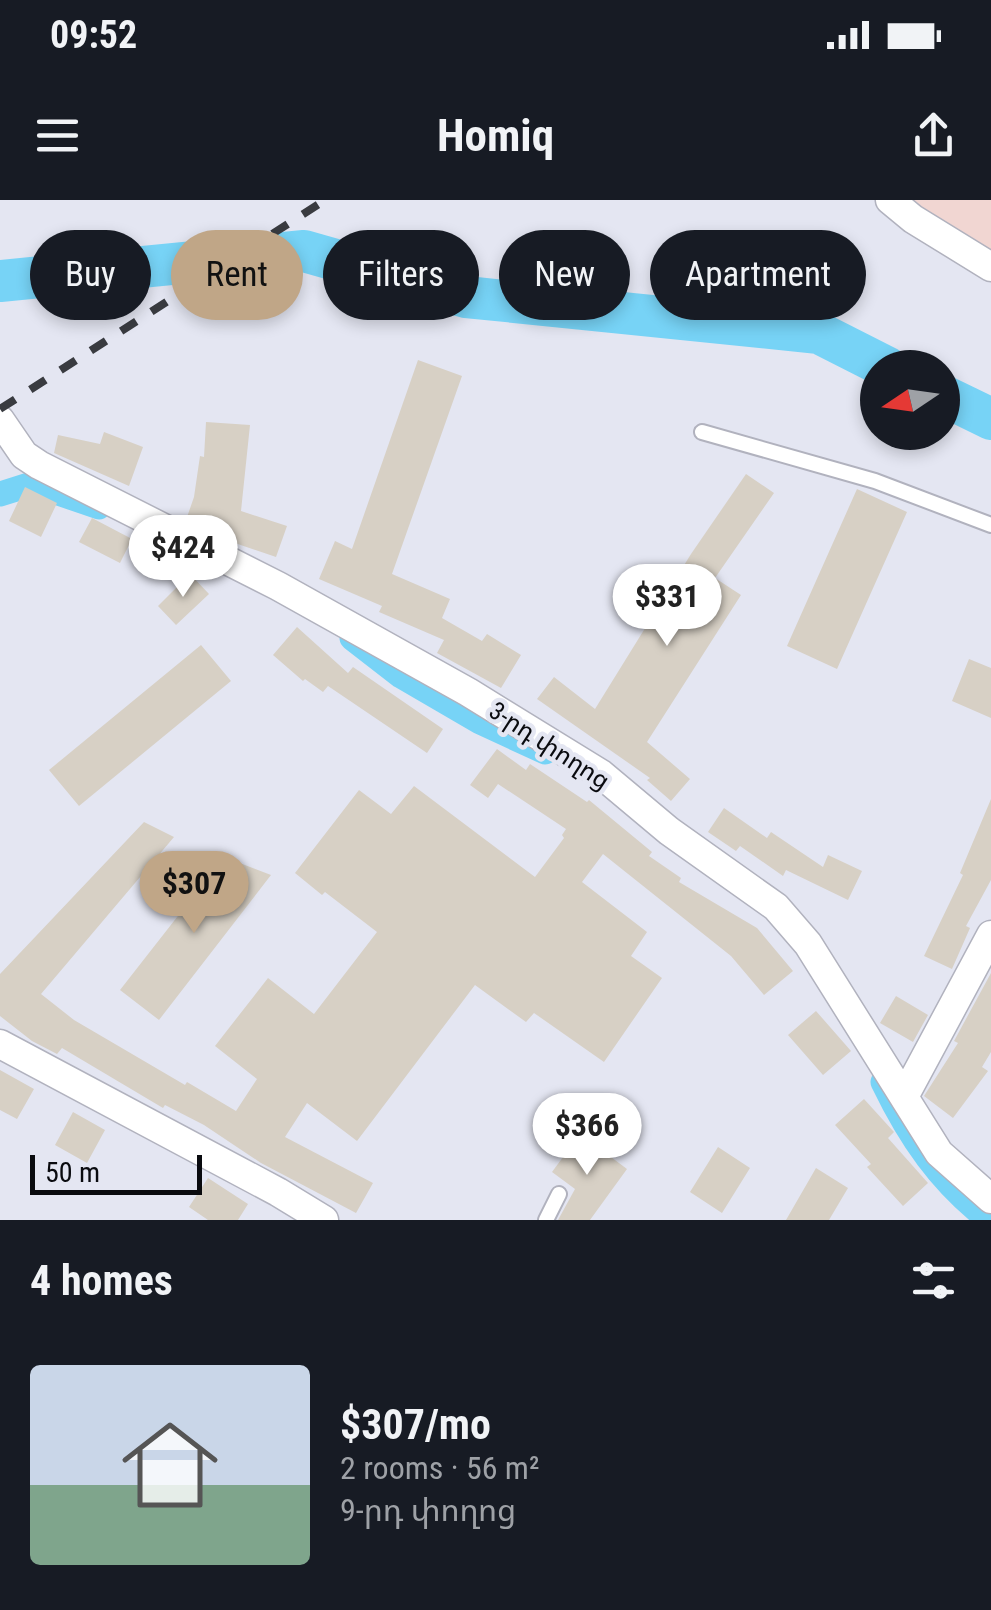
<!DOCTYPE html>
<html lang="en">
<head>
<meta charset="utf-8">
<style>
  body { margin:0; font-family:"Roboto Condensed","Noto Sans Armenian",sans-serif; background:#242831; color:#f1f3f6; height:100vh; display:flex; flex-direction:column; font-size:38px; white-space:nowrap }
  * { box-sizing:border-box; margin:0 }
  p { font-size:32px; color:#9ea1a6 }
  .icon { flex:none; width:55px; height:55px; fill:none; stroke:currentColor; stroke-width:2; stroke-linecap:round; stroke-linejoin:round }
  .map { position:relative; height:1020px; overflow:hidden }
  .panel { display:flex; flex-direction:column; background:#171b24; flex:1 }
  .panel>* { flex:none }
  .hud { position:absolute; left:30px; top:30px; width:932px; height:90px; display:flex; gap:20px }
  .needle { width:65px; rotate:257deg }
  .tools { position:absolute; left:860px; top:150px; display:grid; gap:20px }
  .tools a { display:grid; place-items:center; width:100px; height:100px; border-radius:50%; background:#171b24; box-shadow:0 5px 15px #0003; font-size:50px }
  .scale { position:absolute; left:30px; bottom:25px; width:172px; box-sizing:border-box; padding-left:10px; border:5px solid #0a0b0f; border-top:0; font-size:28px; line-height:35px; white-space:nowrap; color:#0a0b0f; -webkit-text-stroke:8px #e4e6f2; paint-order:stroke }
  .price { position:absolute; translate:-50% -85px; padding:0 22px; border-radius:35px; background:#fff; color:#222; font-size:32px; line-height:65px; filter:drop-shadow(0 2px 5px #0008) }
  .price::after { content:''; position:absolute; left:50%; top:60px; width:30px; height:22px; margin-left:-15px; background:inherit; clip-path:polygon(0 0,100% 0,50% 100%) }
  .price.active { background:#c0a687; color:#111 }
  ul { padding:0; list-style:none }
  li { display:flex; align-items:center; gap:30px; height:250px; padding:0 30px }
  li span { display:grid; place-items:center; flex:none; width:280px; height:200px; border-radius:10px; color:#555 }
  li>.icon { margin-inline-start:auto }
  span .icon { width:120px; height:120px; fill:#fffc; stroke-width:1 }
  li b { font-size:42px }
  h2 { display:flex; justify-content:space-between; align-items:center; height:120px; padding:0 30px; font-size:42px }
  .tag { padding:0 35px; border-radius:45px; background:#171b24; box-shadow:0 5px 15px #0003; font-size:35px; line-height:90px }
  .tag.active { background:#c0a687; color:#111 }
  .status { display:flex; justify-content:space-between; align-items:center; height:70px; padding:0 50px; background:#171b24; direction:ltr }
  .status svg { height:28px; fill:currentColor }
  header { display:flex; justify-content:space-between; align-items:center; height:130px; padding:0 30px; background:#171b24; font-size:45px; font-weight:700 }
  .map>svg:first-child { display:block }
</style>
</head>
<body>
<div class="status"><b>09:52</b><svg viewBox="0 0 49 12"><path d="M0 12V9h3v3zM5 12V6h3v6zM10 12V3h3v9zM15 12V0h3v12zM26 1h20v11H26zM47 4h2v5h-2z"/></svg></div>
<header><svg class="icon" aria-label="menu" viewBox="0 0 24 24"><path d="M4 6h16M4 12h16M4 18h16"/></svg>Homiq<svg class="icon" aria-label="share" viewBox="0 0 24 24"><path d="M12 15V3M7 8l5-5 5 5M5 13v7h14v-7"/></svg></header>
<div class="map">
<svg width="991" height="1020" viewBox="0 0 991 1020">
  <rect width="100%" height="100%" fill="#e4e6f2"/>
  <path fill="#f1d6d2" d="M 910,0 L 991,0 L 991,68 Z"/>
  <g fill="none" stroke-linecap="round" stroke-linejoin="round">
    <path stroke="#77d3f6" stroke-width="25" d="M 0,294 L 32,284 L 99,307
      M 352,438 L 401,476 L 480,522 L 545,552
      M 883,882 C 910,938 940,982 989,1020"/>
    <path stroke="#77d3f6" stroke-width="42" d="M 0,81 L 304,51 L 466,97 L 819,133 L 888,168
      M 942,195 L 991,219"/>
  </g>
  <path fill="#d7d0c5" d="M 418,160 L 462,176 L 392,374 L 450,399 L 442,418 L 482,441 L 487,434 L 521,455 L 501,488 L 437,453 L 444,440 L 379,412 L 382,406 L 319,379 L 335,341 L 352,349 Z
    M 206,222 L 250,225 L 241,311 L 287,326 L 276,357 L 226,340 L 186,320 L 194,297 L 200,256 L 204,257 Z
    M 104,232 L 143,247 L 129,286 L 54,253 L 58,235 L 100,244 Z
    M 746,274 L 774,293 L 715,378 L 741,395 L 647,542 L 690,579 L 671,601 L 647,580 L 650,578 L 537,499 L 554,477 L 595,509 L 691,354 Z
    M 25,287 L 57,303 L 41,337 L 9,321 Z
    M 857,289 L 907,312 L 837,469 L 787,446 Z
    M 92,318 L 132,339 L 120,363 L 79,342 Z
    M 190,374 L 209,394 L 176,425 L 158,406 Z
    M 297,427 L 348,473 L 353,467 L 443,529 L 427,553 L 328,486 L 323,492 L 305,479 L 303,481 L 273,455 Z
    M 201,445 L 231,481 L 79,606 L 49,570 Z
    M 969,459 L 991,468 L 991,518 L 952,501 Z
    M 497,549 L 526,570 L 530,564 L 587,602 L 589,600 L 652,652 L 649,656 L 681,678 L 679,682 L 757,728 L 793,771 L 764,795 L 731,756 L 603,654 L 582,682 L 647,732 L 631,756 L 662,778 L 604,862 L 534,813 L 526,822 L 475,785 L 357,941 L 307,903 L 285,937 L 373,983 L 356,1013 L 261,963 L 204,925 L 165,905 L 163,908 L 62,848 L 57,854 L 32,841 L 0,816 L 0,774 L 144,622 L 174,637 L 41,794 L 74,820 L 185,885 L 187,882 L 236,911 L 257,879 L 215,846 L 268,778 L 314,814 L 377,732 L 325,692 L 322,695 L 295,673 L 359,590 L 391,614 L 414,586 L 535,677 L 564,638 L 562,635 L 566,629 L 498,584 L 488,598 L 470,585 Z
    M 991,599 L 991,680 L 966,726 L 970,728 L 952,769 L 924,756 L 963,675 L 960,673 Z
    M 724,608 L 767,638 L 771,632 L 823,667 L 828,655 L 862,671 L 848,700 L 786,670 L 783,676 L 740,646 L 736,651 L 708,632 Z
    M 224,657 L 271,675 L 159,820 L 120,790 Z
    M 991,773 L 991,852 L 982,867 L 988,871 L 953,918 L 924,896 L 958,843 L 954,841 Z
    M 896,796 L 928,815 L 913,842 L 880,823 Z
    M 816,811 L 851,851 L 823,875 L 788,835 Z
    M 0,870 L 34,889 L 17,919 L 0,910 Z
    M 864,899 L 894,932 L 888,938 L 928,983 L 903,1006 L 867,967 L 871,964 L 835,925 Z
    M 73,912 L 105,930 L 87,963 L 55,945 Z
    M 580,934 L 627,969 L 590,1020 L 558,1020 L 575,989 L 552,972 Z
    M 718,947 L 750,968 L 722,1013 L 690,992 Z
    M 816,968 L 848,988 L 829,1020 L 786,1020 Z
    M 208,978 L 248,1004 L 238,1020 L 208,1020 L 189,1007 Z"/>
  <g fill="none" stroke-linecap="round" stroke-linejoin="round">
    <defs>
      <path id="service" d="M 702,232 L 875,281 L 991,325
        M 546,1020 L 559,994"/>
      <path id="minor" d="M 890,0 L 913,19 L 991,67
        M 0,220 L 24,255 L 39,265 L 278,386 L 468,492 L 601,574 L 669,631 L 776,707 L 808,744 L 939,953 L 991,999
        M 0,844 L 278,992 L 324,1020
        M 904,897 L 991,735"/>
    </defs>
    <use href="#service" stroke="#b1b2be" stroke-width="18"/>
    <use href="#minor" stroke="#b1b2be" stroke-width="31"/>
    <use href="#service" stroke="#fff" stroke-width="14"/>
    <use href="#minor" stroke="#fff" stroke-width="28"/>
    <path stroke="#393b40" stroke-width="8" stroke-dasharray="18 18" stroke-linecap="butt" d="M 0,209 L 325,0"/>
  </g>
  <g text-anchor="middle" stroke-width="9" stroke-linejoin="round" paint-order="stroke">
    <g font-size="25" fill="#0a0b0f" stroke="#e4e6f2">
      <text transform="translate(550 545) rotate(33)" y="9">3-րդ փողոց</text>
    </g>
  </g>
</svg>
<div class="tools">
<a><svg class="needle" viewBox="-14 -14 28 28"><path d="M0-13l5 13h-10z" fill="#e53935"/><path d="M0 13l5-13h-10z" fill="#9ea1a6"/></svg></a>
</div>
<div class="scale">50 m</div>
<b class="price" style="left:183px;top:400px">$424</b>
<b class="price" style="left:667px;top:449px">$331</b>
<b class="price active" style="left:194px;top:736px">$307</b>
<b class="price" style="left:587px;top:978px">$366</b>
<div class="hud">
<a class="tag">Buy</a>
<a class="tag active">Rent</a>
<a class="tag">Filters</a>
<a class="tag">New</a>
<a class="tag">Apartment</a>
</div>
</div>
<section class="panel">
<h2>4 homes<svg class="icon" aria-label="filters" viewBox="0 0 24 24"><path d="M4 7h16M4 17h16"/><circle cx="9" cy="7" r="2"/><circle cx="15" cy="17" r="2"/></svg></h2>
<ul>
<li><span style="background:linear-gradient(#c9d6e8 60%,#7fa58c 0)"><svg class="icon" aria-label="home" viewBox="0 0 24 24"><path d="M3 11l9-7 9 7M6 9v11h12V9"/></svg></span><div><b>$307/mo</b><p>2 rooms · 56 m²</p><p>9-րդ փողոց</p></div></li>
</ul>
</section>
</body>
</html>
